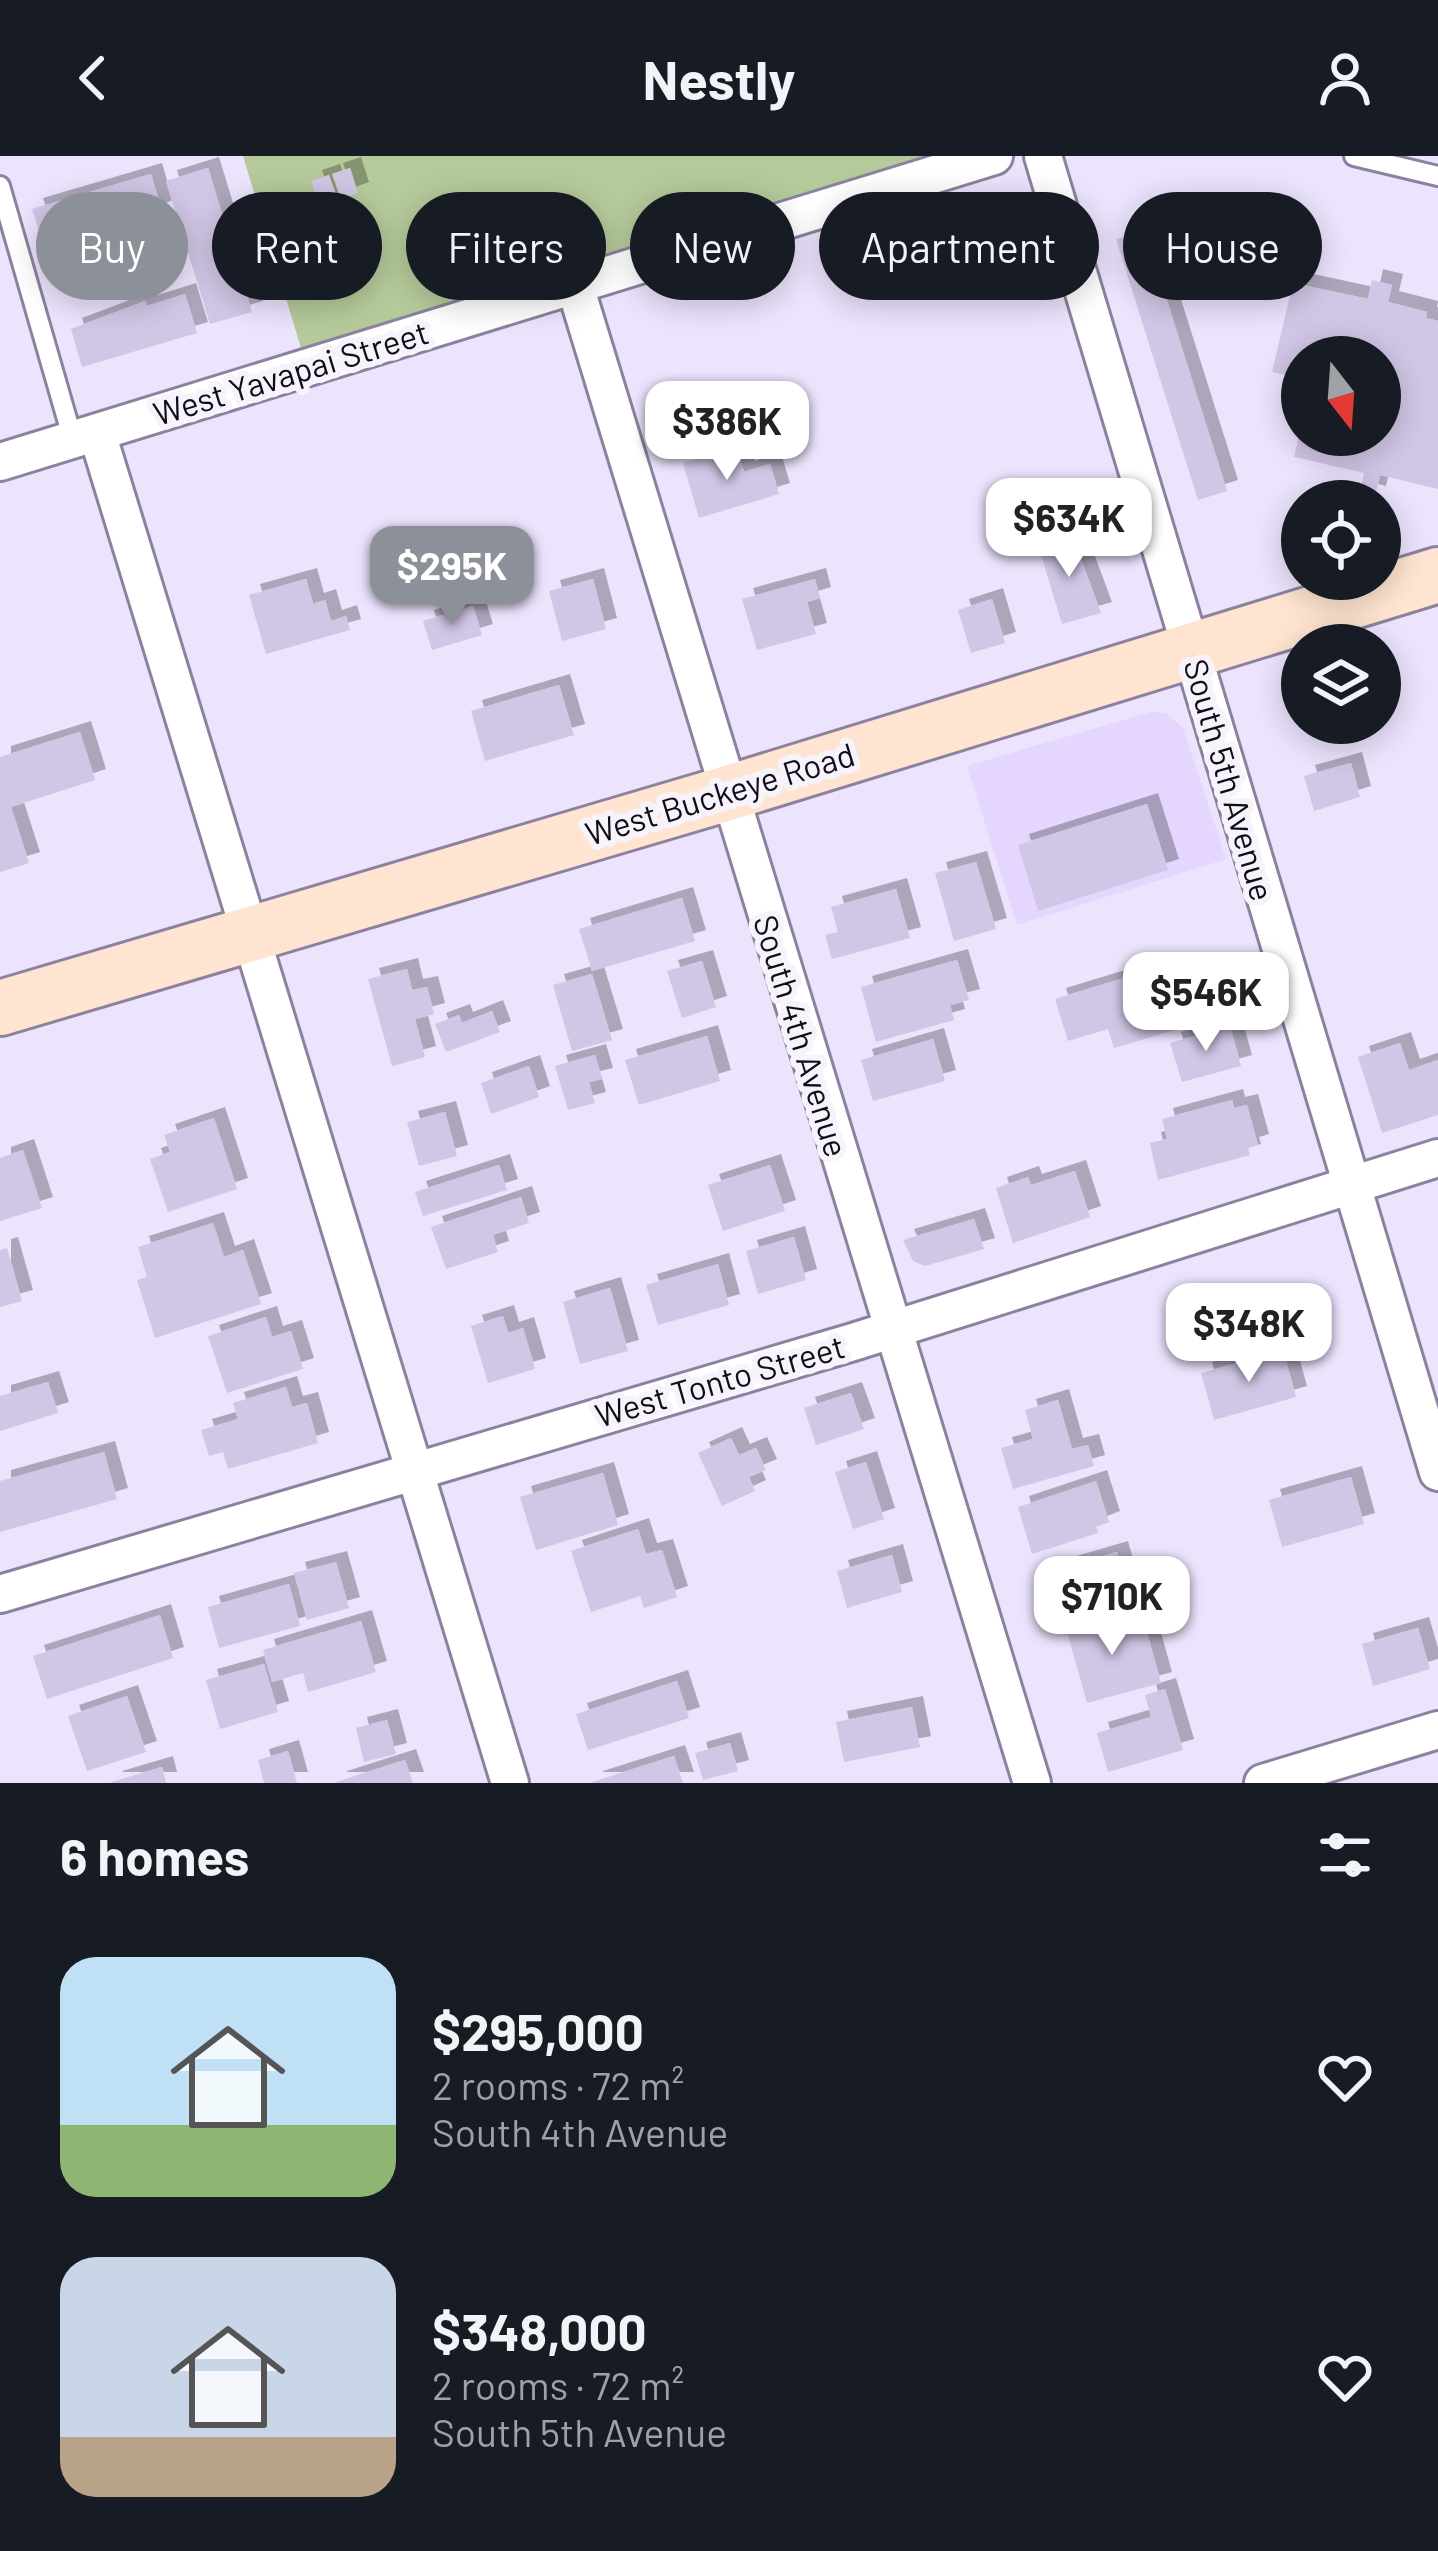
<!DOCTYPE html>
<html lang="en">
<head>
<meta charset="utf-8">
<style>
  body { margin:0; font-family:Barlow,sans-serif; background:#242831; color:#f1f3f6; height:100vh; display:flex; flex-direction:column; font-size:45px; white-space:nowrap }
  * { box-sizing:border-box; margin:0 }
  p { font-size:39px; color:#9ea1a6 }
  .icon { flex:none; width:66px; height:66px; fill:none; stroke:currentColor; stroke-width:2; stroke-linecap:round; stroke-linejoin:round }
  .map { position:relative; height:1627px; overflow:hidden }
  .details { display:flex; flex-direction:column; background:#171b24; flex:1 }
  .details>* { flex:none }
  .hud { position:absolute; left:36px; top:36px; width:1368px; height:108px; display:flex; gap:24px }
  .needle { width:78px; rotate:163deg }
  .tools { position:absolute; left:1281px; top:180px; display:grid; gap:24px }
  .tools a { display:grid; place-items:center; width:120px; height:120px; border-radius:50%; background:#171b24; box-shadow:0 6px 30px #0003; font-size:60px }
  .price { position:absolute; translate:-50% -102px; padding:0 27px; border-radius:24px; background:#fff; color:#222; font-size:39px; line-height:78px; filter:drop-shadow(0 3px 6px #0008) }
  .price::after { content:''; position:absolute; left:50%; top:72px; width:36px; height:27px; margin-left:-18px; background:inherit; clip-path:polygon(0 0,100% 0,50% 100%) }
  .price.active { background:#8c9099; color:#fff }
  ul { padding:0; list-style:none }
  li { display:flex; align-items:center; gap:36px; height:300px; padding:0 60px }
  li span { display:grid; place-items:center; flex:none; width:336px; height:240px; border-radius:36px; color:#555 }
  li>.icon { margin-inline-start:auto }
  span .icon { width:144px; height:144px; fill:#fffc; stroke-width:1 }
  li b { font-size:51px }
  h2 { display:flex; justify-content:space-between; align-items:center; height:144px; padding:0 60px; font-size:51px }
  .tag { padding:0 42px; border-radius:54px; background:#171b24; box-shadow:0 6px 30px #0003; font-size:42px; line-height:108px }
  .tag.active { background:#8c9099; color:#fff }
  header { display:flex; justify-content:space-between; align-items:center; height:156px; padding:0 60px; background:#171b24; font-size:54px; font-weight:700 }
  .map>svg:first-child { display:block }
</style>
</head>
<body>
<header><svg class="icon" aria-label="back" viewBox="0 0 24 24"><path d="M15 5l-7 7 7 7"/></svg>Nestly<svg class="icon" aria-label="person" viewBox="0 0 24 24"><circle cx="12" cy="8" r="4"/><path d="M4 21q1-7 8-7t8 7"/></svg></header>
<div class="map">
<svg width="1438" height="1627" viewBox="0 0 1438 1627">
  <defs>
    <filter id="shadow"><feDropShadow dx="11" dy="-11" stdDeviation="0" flood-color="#0004"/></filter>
  </defs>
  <rect width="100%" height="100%" fill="#ece3fd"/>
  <path fill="#e4d6fe" d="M 1151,556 L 1166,557 L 1183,572 L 1226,703 L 1017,769 L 967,610 Z"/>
  <path fill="#b5ca9a" d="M 243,0 L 928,0 L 301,192 Z"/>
  <path fill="#d1c6e6" filter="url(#shadow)" d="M 208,12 L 252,156 L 210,168 L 166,25 Z
    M 350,12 L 358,37 L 341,43 L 332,18 Z
    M 151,18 L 162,55 L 86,86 L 83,79 L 44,91 L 32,53 Z
    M 329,19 L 338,44 L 320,50 L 311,25 Z
    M 1145,75 L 1227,335 L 1198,344 L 1116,83 Z
    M 1372,124 L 1392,129 L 1388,146 L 1427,156 L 1426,162 L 1438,165 L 1438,333 L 1380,319 L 1375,341 L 1360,337 L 1364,317 L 1294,301 L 1299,279 L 1380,279 L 1380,201 L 1302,201 L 1302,222 L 1272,216 L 1293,127 L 1368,143 Z
    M 185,138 L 197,177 L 82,211 L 71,173 L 145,145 L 147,150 Z
    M 1300,242 L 1302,242 L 1302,278 L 1292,276 Z
    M 737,291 L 744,316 L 770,308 L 779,338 L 699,362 L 683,307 Z
    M 1072,379 L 1101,457 L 1062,468 L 1038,389 Z
    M 306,423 L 313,448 L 325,444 L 331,465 L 346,460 L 350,474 L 266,498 L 249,439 Z
    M 593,423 L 606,473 L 562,485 L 549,435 Z
    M 815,423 L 820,442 L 807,446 L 816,478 L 757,494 L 742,443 Z
    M 992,443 L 1005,487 L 971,497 L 958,454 Z
    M 473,450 L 482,479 L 432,494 L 423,465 Z
    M 559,529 L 574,579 L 485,605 L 471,555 Z
    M 80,576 L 95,624 L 11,651 L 29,707 L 0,716 L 0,601 Z
    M 1351,607 L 1360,641 L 1314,655 L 1304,620 Z
    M 1147,648 L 1168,714 L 1038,755 L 1018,689 Z
    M 976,706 L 996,773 L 954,785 L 935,717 Z
    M 896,733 L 910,782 L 832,803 L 825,779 L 838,776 L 831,751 Z
    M 682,742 L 695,785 L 592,815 L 579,773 Z
    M 957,804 L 969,844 L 950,849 L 954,864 L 876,886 L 861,831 Z
    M 702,805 L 716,851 L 682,862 L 667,815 Z
    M 1170,808 L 1189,870 L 1114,892 L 1108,873 L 1068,885 L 1055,843 Z
    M 407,813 L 412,834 L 427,831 L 434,858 L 415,863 L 425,901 L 392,910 L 368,823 Z
    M 592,818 L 612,884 L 572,895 L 553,829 Z
    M 492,855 L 500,876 L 446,896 L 435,868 L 459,859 L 462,867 Z
    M 1230,870 L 1241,910 L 1182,926 L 1170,887 Z
    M 707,880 L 720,925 L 639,949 L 625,904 Z
    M 933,883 L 945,925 L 873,945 L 861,904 Z
    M 1400,887 L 1409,914 L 1438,904 L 1438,959 L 1382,977 L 1358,901 Z
    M 595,899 L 602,923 L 589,926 L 595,947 L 568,954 L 555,910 Z
    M 529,910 L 539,941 L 491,958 L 481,927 Z
    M 1232,944 L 1234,952 L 1247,949 L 1258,989 L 1248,992 L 1250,999 L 1158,1024 L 1150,987 L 1167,983 L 1162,963 Z
    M 445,956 L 457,1000 L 419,1010 L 407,966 Z
    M 214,962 L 237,1033 L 168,1056 L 150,1003 L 170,996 L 164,979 Z
    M 23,994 L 42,1052 L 0,1065 L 0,1002 Z
    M 499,1009 L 507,1034 L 423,1060 L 415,1036 Z
    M 770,1009 L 785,1055 L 723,1075 L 708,1029 Z
    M 1075,1015 L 1090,1061 L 1013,1087 L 996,1032 L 1028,1021 L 1031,1029 Z
    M 521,1041 L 529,1067 L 493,1079 L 498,1096 L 446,1113 L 431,1071 Z
    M 974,1063 L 984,1093 L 925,1110 L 913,1105 L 903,1084 Z
    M 213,1067 L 224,1101 L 243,1094 L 261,1148 L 155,1182 L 137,1124 L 147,1121 L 138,1091 Z
    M 794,1081 L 806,1124 L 758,1138 L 746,1095 Z
    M 7,1092 L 22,1145 L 0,1151 L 0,1094 Z
    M 718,1108 L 729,1149 L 658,1169 L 646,1129 Z
    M 610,1132 L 628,1195 L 580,1208 L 563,1146 Z
    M 503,1160 L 508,1177 L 523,1172 L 535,1213 L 488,1227 L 471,1170 Z
    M 266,1161 L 272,1181 L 291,1175 L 303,1213 L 227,1237 L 208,1180 Z
    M 1283,1194 L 1296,1241 L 1214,1264 L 1201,1217 Z
    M 48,1226 L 58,1257 L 0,1275 L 0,1240 Z
    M 286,1231 L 292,1251 L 307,1247 L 318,1287 L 228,1313 L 223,1296 L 209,1300 L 201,1274 L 238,1263 L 233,1247 Z
    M 851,1237 L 864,1273 L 816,1289 L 804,1252 Z
    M 1058,1244 L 1072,1293 L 1088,1289 L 1094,1310 L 1013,1333 L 1001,1292 L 1033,1283 L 1025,1254 Z
    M 731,1282 L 739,1299 L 756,1292 L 766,1314 L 749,1321 L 755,1335 L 722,1350 L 698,1297 Z
    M 104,1296 L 117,1343 L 0,1376 L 0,1325 Z
    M 866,1306 L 884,1363 L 853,1373 L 835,1316 Z
    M 603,1317 L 618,1369 L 536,1394 L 520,1341 Z
    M 1351,1321 L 1364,1368 L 1282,1391 L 1269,1344 Z
    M 1096,1325 L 1109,1366 L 1096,1371 L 1098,1377 L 1032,1398 L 1018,1351 Z
    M 638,1373 L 646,1398 L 662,1394 L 677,1441 L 644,1452 L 640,1440 L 591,1456 L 571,1395 Z
    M 1117,1396 L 1130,1442 L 1059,1462 L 1045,1417 Z
    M 892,1399 L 902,1436 L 847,1452 L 837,1415 Z
    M 336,1406 L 349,1452 L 307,1464 L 294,1417 Z
    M 289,1428 L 300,1470 L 219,1492 L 208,1451 Z
    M 160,1459 L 173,1502 L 47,1543 L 33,1500 Z
    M 1115,1459 L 1119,1473 L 1144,1466 L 1161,1527 L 1087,1547 L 1066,1472 Z
    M 361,1465 L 376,1516 L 308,1536 L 303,1517 L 272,1526 L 263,1494 Z
    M 1418,1472 L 1430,1513 L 1373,1530 L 1362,1488 Z
    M 264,1508 L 278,1556 L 220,1573 L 206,1524 Z
    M 677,1525 L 689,1562 L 588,1594 L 576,1558 Z
    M 1165,1533 L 1183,1594 L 1108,1616 L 1097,1577 L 1151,1561 L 1145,1539 Z
    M 127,1540 L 146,1596 L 87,1615 L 68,1560 Z
    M 912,1551 L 920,1591 L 844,1606 L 836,1566 Z
    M 387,1564 L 396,1598 L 364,1606 L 356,1572 Z
    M 730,1587 L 738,1615 L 703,1624 L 695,1597 Z
    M 288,1595 L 297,1627 L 264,1627 L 258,1604 Z
    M 674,1600 L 683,1627 L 592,1627 L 592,1626 Z
    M 405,1604 L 413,1627 L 336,1627 L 336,1626 Z
    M 162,1611 L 166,1627 L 112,1627 L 111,1626 Z"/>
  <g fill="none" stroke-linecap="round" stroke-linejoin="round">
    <defs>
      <path id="service" d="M 1354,0 L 1438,20
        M 0,30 L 73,284"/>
      <path id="minor" d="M 1043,0 L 1438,1316
        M 575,130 L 1032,1627
        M 97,277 L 510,1627
        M 0,306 L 994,0
        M 0,1438 L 853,1186 L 1438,1002
        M 1263,1627 L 1438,1574"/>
      <path id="secondary" d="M 0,852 L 728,637 L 1438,419"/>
    </defs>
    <use href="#service" stroke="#8c829f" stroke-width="24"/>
    <use href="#minor" stroke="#8c829f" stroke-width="42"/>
    <use href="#secondary" stroke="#8c829f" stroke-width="60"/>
    <use href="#service" stroke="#fff" stroke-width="18"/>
    <use href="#minor" stroke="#fff" stroke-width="36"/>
    <use href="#secondary" stroke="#ffe5d1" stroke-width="54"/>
  </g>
  <g text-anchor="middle" stroke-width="12" stroke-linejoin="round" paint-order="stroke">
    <g font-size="33" fill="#110d18" stroke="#f6f4fa">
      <text transform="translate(291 217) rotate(-17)" y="12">West Yavapai Street</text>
      <text transform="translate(1229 624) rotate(74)" y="12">South 5th Avenue</text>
      <text transform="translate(720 638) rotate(-17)" y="12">West Buckeye Road</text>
      <text transform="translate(801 880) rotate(73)" y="12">South 4th Avenue</text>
      <text transform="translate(720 1225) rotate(-16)" y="12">West Tonto Street</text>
    </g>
  </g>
</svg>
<div class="tools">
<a><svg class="needle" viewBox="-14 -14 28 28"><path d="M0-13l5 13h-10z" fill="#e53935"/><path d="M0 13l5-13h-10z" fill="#9ea1a6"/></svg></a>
<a><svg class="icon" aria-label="locate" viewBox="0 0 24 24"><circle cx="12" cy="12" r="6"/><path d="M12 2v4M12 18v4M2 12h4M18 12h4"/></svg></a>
<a><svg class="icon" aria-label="layers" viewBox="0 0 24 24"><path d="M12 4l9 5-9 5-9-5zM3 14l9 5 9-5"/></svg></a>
</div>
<b class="price" style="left:727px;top:327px">$386K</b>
<b class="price" style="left:1069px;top:424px">$634K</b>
<b class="price active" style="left:452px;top:472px">$295K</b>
<b class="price" style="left:1206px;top:898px">$546K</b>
<b class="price" style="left:1249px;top:1229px">$348K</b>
<b class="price" style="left:1112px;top:1502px">$710K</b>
<div class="hud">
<a class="tag active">Buy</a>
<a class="tag">Rent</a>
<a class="tag">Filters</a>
<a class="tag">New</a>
<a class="tag">Apartment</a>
<a class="tag">House</a>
</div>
</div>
<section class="details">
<h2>6 homes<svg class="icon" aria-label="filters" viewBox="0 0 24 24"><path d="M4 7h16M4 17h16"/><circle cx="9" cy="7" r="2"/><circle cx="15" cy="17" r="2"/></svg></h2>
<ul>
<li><span style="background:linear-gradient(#bfe0f5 70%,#8fb573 0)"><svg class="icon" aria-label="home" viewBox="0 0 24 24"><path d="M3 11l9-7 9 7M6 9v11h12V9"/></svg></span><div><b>$295,000</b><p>2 rooms · 72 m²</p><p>South 4th Avenue</p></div><svg class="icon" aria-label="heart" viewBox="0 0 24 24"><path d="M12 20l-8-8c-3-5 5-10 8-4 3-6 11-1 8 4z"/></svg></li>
<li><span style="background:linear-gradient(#c9d6e8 75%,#b9a48a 0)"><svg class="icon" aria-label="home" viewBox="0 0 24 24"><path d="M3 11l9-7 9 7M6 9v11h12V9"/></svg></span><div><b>$348,000</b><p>2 rooms · 72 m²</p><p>South 5th Avenue</p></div><svg class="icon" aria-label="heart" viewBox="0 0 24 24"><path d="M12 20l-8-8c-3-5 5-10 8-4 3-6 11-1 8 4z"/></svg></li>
</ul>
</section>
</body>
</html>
